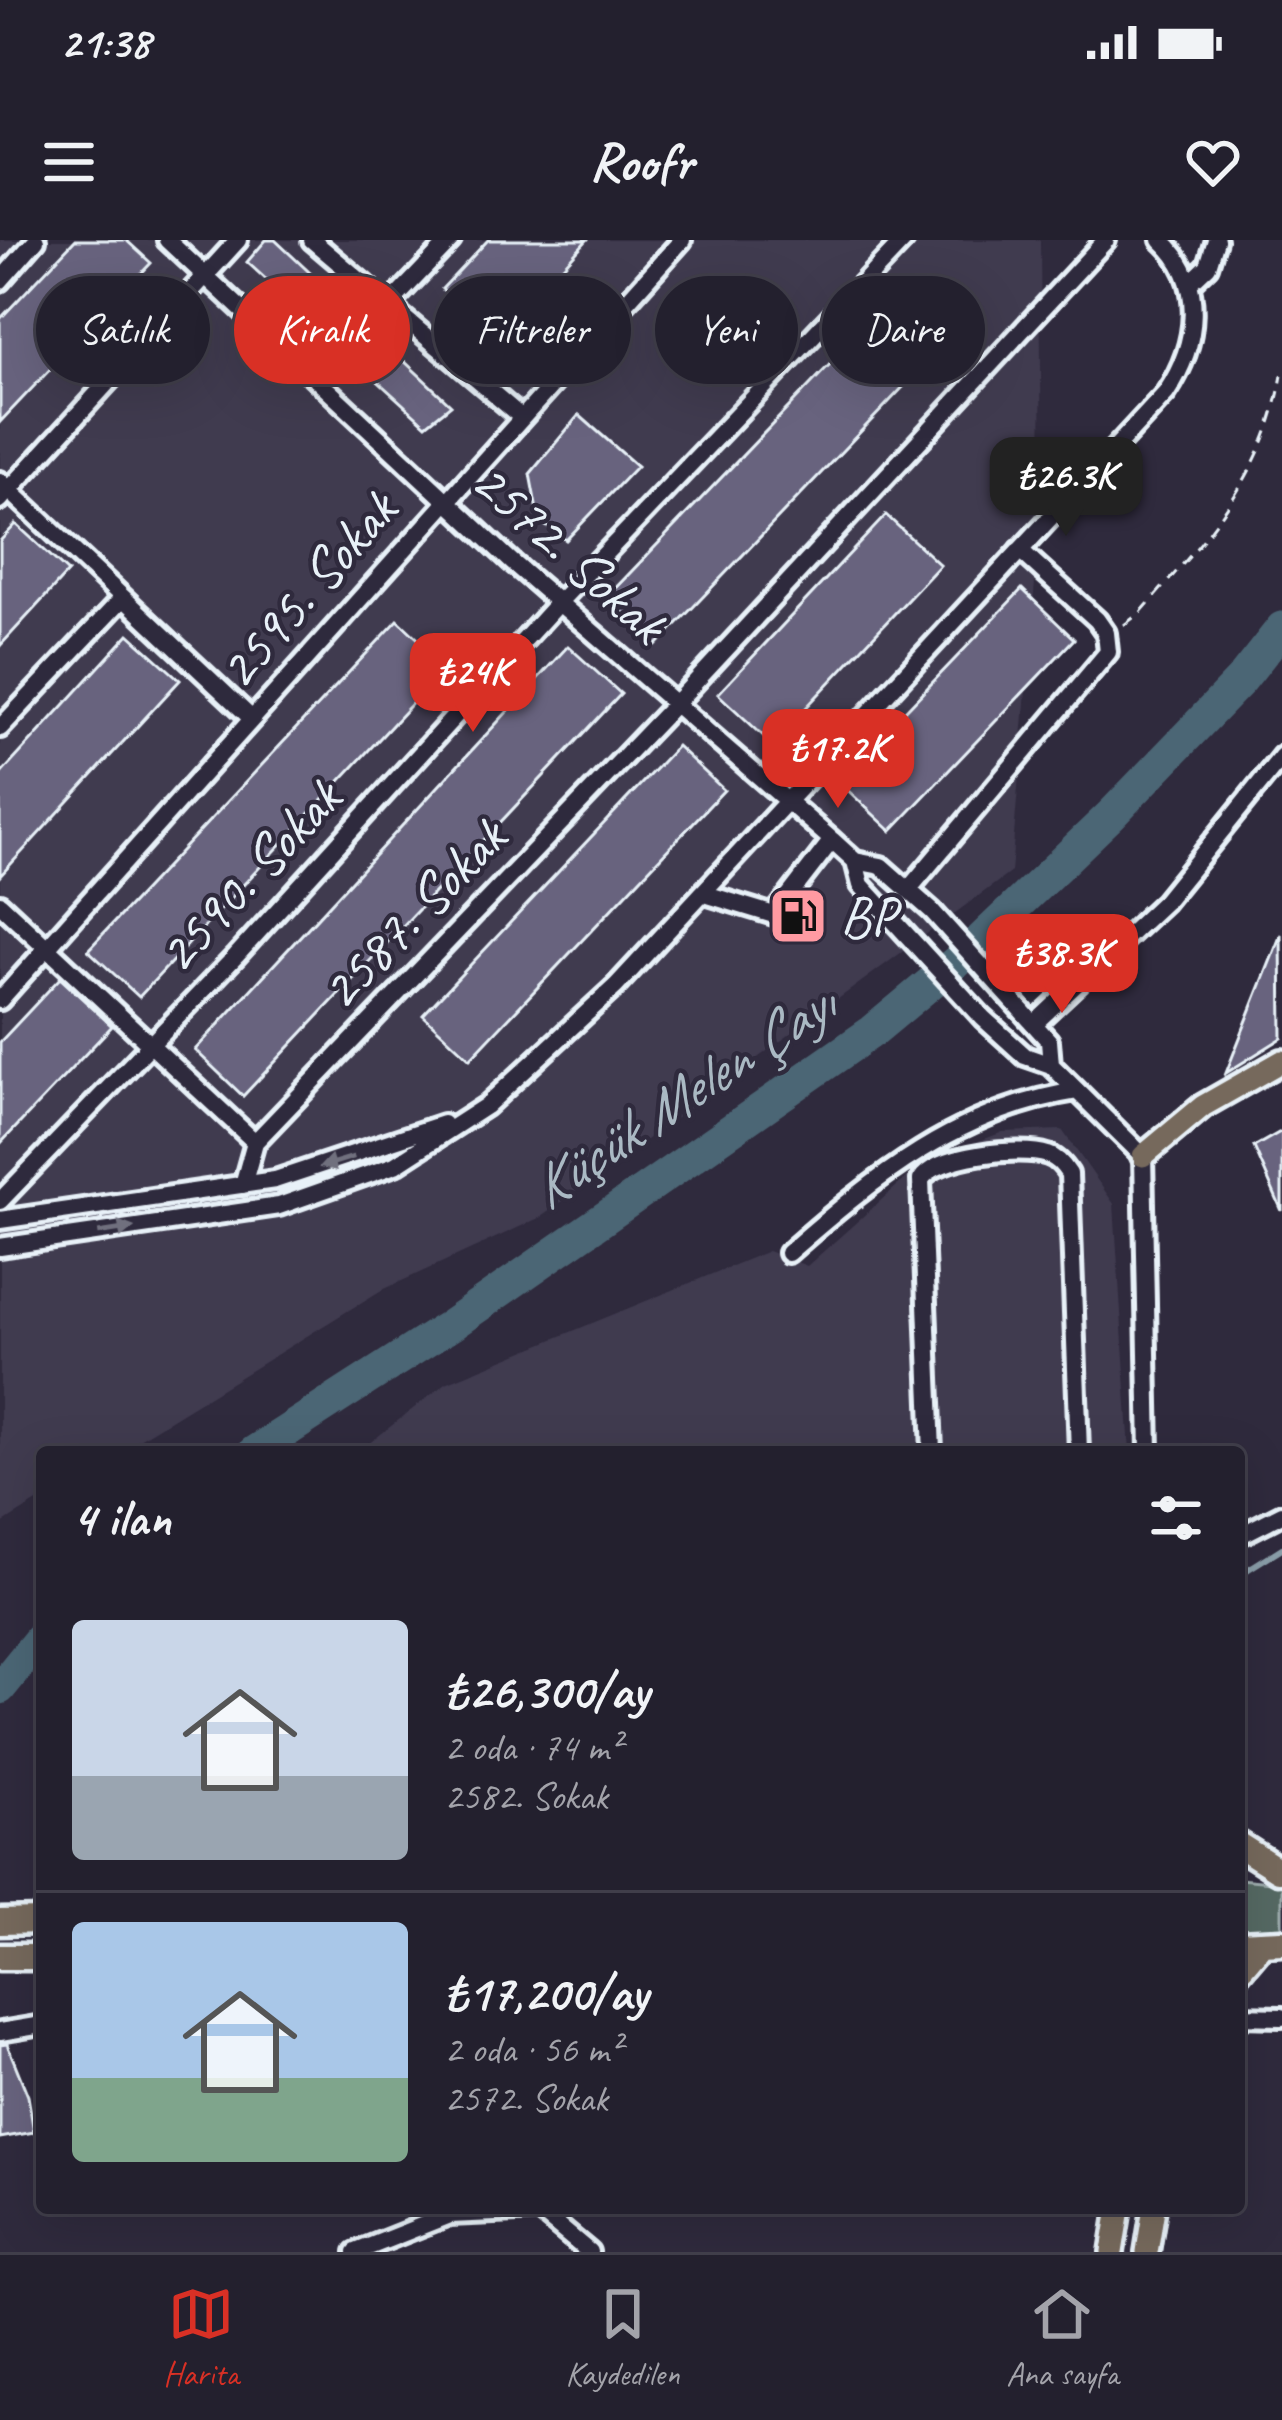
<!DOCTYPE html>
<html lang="tr">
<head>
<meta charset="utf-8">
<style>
  body { margin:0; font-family:Caveat,sans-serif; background:#2f2d3a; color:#f1f3f6; height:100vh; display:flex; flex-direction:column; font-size:45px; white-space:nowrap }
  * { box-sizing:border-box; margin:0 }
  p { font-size:39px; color:#a3a3aa }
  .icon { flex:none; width:66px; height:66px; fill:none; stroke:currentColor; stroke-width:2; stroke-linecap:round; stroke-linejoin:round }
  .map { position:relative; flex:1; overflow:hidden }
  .drawer { position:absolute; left:36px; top:1206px; width:1209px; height:768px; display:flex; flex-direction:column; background:#23202e; border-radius:12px; box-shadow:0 12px 48px #0002,0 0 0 3px #403e4a }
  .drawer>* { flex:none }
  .top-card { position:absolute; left:36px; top:36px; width:1212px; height:108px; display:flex; gap:24px }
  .price { position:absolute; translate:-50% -102px; padding:0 27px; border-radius:24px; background:#d93025; color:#fff; font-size:39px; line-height:78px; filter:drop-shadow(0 3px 6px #0008) }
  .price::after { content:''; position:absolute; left:50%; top:72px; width:36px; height:27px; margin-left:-18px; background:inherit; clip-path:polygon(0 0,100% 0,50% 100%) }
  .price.on { background:#222; color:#fff }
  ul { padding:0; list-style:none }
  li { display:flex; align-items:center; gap:36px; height:300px; padding:0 36px }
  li+li { border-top:3px solid #403e4a }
  li span { display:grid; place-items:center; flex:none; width:336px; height:240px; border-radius:12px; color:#555 }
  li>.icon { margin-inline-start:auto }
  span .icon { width:144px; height:144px; fill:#fffc; stroke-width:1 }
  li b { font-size:51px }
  h2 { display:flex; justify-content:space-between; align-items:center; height:144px; padding:0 36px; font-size:51px }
  .chip { padding:0 42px; border-radius:54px; background:#23202e; box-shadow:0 12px 48px #0002,0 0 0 3px #403e4a; font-size:42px; line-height:108px }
  .chip.on { background:#d93025; color:#fff }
  .status { display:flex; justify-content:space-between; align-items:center; height:84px; padding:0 60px; background:#23202e; direction:ltr }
  .status svg { height:33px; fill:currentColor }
  header { display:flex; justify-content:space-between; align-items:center; height:156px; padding:0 36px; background:#23202e; font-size:54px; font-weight:600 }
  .tabs { display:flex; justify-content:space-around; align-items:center; height:168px; border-top:3px solid #403e4a; background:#23202e; font-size:33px; color:#a3a3aa }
  .tabs a { display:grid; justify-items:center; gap:6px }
  .tabs .on { color:#d93025 }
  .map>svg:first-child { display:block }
</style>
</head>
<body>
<div class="status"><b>21:38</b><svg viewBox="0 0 49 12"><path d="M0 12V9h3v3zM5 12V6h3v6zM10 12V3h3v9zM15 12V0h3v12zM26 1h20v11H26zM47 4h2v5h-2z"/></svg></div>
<header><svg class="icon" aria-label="menu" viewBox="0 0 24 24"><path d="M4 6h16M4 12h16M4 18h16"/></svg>Roofr<svg class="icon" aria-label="heart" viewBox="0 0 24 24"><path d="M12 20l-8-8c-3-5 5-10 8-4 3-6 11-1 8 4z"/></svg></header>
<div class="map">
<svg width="1282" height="2012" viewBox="0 0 1282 2012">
  <rect width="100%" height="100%" fill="#2f2a3d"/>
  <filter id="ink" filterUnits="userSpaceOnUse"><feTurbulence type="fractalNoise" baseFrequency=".00833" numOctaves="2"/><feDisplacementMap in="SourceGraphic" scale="24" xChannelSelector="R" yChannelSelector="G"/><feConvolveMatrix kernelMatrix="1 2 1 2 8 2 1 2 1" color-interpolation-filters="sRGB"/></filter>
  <g filter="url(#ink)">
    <path fill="#403b50" d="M 0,0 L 1040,0 L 1042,257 L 1011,632 L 541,977 L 380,1051 L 118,1212 L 42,1212 L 42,1259 L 0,1285 Z
      M 1062,890 L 1114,964 L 1130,1212 L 358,1212 L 446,1143 L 768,1011 L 807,1026 L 924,922 L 1003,892 Z"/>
    <path fill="#556963" stroke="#9eadae" stroke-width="3" d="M 1239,1639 L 1282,1643 L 1282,1689 L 1239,1693 Z"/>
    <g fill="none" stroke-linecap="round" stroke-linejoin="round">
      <path stroke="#8a9ea9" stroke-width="6" d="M 1239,1335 L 1282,1308"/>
      <path stroke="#4c6674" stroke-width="33" d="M 254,1212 L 451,1085 L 873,791 L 968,712 L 1112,574 L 1241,440 L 1282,388
        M 0,1448 L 42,1396"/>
    </g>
    <path fill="#67647e" stroke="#e8f1f8" stroke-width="3" d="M 75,0 L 126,0 L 151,23 L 0,182 L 0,79 Z
      M 266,0 L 275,0 L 451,165 L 426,185 L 247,22 Z
      M 488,0 L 587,0 L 496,99 L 442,49 Z
      M 857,96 L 907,143 L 657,405 L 607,357 Z
      M 579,175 L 637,226 L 566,300 L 539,281 L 530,234 Z
      M 886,275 L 940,325 L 772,504 L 718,454 Z
      M 16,284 L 68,332 L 0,406 L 0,301 Z
      M 1022,349 L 1074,399 L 891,591 L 838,541 Z
      M 398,380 L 447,426 L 139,757 L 88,710 Z
      M 129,394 L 180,440 L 0,636 L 0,535 Z
      M 568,406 L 621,454 L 243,856 L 195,810 Z
      M 677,506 L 724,550 L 470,819 L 423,775 Z
      M 1281,694 L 1282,798 L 1226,833 Z
      M 60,738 L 112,786 L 0,904 L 0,802 Z
      M 1282,891 L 1282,971 L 1254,907 Z
      M 7,1804 L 28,1856 L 34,1892 L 0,1898 L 0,1805 Z"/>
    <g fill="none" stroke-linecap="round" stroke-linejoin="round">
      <defs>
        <path id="minor" d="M 167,0 L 512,322 L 832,600 L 855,621 L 861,645 L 983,778 L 1025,816 L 1051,825 L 1143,916 L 1149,1212
          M 312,0 L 521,177
          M 0,41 L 36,0
          M 1190,43 L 1208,26 L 1216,0
          M 389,65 L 451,0
          M 0,241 L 9,250 L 238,0
          M 0,260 L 9,250 L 252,479
          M 0,488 L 121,360
          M 855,621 L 881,626 L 932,671 L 1049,801 L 1051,825
          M 908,650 L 1108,412 L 1106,393 L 1097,380 L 1020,310
          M 702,653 L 774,675 L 832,600
          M 0,664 L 255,902
          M 0,760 L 682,0
          M 1034,784 L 1164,662 L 1282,516
          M 243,945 L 255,902 L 674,465 L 1106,0
          M 0,961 L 236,716 L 558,363 L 904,0
          M 0,980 L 275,940 L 443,884
          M 0,1007 L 279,966 L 395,925 L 486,866 L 616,746 L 1166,153 C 1198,105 1207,42 1161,0
          M 788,1013 C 875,937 959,869 1077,851
          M 932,1212 L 921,940 C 935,915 1021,906 1048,915 C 1058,918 1064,926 1069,934 L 1079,1212
          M 1239,1296 L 1282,1274
          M 1239,1776 L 1282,1777
          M 0,1792 L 42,1785
          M 356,2012 L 449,1975 L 540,1971 L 589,2012"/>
        <path id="major" d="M 1143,916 L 1203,866 L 1282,821
          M 1112,2012 L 1119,1968
          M 1147,2012 L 1154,1968"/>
        <path id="highway" d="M 1239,1605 L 1278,1630
          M 0,1682 L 42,1681
          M 1239,1704 L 1282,1702
          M 0,1717 L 42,1717
          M 1239,1730 L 1262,1703"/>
      </defs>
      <use href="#minor" stroke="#e8f1f8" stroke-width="26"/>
      <use href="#major" stroke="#e8f1f8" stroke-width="30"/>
      <use href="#highway" stroke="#e8f1f8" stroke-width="33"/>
      <path stroke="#e8f1f8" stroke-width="3" stroke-dasharray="12 9" stroke-linecap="butt" d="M 1124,385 L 1141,372 C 1206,298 1265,236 1282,135"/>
      <use href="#minor" stroke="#2f2a3d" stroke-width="16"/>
      <use href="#major" stroke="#76695c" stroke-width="21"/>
      <use href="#highway" stroke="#76695c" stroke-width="24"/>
    </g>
    <defs><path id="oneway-solid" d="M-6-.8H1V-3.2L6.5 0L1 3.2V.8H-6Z" transform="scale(3)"/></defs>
    <g fill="#70707e">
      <use href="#oneway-solid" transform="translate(337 922) rotate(163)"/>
      <use href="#oneway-solid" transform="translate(116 990) rotate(-9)"/>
    </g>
  </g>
  <defs>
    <symbol id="fuel-square" viewBox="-11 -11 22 22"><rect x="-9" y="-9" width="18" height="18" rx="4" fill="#ff9aa2" stroke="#2f2a3d"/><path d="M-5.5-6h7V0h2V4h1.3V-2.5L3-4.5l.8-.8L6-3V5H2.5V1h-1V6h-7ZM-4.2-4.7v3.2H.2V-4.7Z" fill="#111"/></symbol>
  </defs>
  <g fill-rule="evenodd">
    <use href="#fuel-square" x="765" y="643" width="66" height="66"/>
  </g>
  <g text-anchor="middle" stroke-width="9" stroke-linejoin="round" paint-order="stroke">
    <g font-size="57" fill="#e8f1f8" stroke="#2f2a3d">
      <text transform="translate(570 311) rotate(42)" y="20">2572. Sokak</text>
      <text transform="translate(306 349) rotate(-49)" y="20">2595. Sokak</text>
      <text transform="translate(248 635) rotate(-47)" y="20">2590. Sokak</text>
      <text transform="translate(412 673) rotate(-46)" y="20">2587. Sokak</text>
    </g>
    <g font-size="57" fill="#e8f1f8" stroke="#2f2a3d" text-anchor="start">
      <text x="840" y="696">BP</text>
    </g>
    <g font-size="60" font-style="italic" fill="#aab9c3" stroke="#2f2a3d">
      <text transform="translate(681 855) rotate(-34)" y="21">Küçük Melen Çayı</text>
    </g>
  </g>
</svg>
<b class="price on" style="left:1066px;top:299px">₺26.3K</b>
<b class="price" style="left:473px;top:495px">₺24K</b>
<b class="price" style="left:838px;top:571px">₺17.2K</b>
<b class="price" style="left:1062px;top:776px">₺38.3K</b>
<div class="top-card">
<a class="chip">Satılık</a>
<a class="chip on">Kiralık</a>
<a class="chip">Filtreler</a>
<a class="chip">Yeni</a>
<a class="chip">Daire</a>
</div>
<section class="drawer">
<h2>4 ilan<svg class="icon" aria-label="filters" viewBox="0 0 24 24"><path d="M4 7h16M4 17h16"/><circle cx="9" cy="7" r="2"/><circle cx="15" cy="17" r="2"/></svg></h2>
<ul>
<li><span style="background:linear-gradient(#c9d6e8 65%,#9aa5b1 0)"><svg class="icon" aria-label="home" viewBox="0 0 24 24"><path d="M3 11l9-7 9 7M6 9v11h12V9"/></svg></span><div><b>₺26,300/ay</b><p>2 oda · 74 m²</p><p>2582. Sokak</p></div></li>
<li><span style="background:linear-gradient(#a9c7e8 65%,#7fa58c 0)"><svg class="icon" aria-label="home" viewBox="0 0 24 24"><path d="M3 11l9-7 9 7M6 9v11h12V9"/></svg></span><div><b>₺17,200/ay</b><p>2 oda · 56 m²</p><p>2572. Sokak</p></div></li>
</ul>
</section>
</div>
<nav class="tabs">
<a class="on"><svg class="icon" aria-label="map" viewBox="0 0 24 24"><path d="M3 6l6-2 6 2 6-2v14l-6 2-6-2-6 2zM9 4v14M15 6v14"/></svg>Harita</a>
<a><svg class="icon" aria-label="saved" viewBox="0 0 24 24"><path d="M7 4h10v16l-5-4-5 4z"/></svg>Kaydedilen</a>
<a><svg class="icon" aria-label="home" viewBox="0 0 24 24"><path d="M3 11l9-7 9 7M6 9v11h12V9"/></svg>Ana sayfa</a>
</nav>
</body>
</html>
